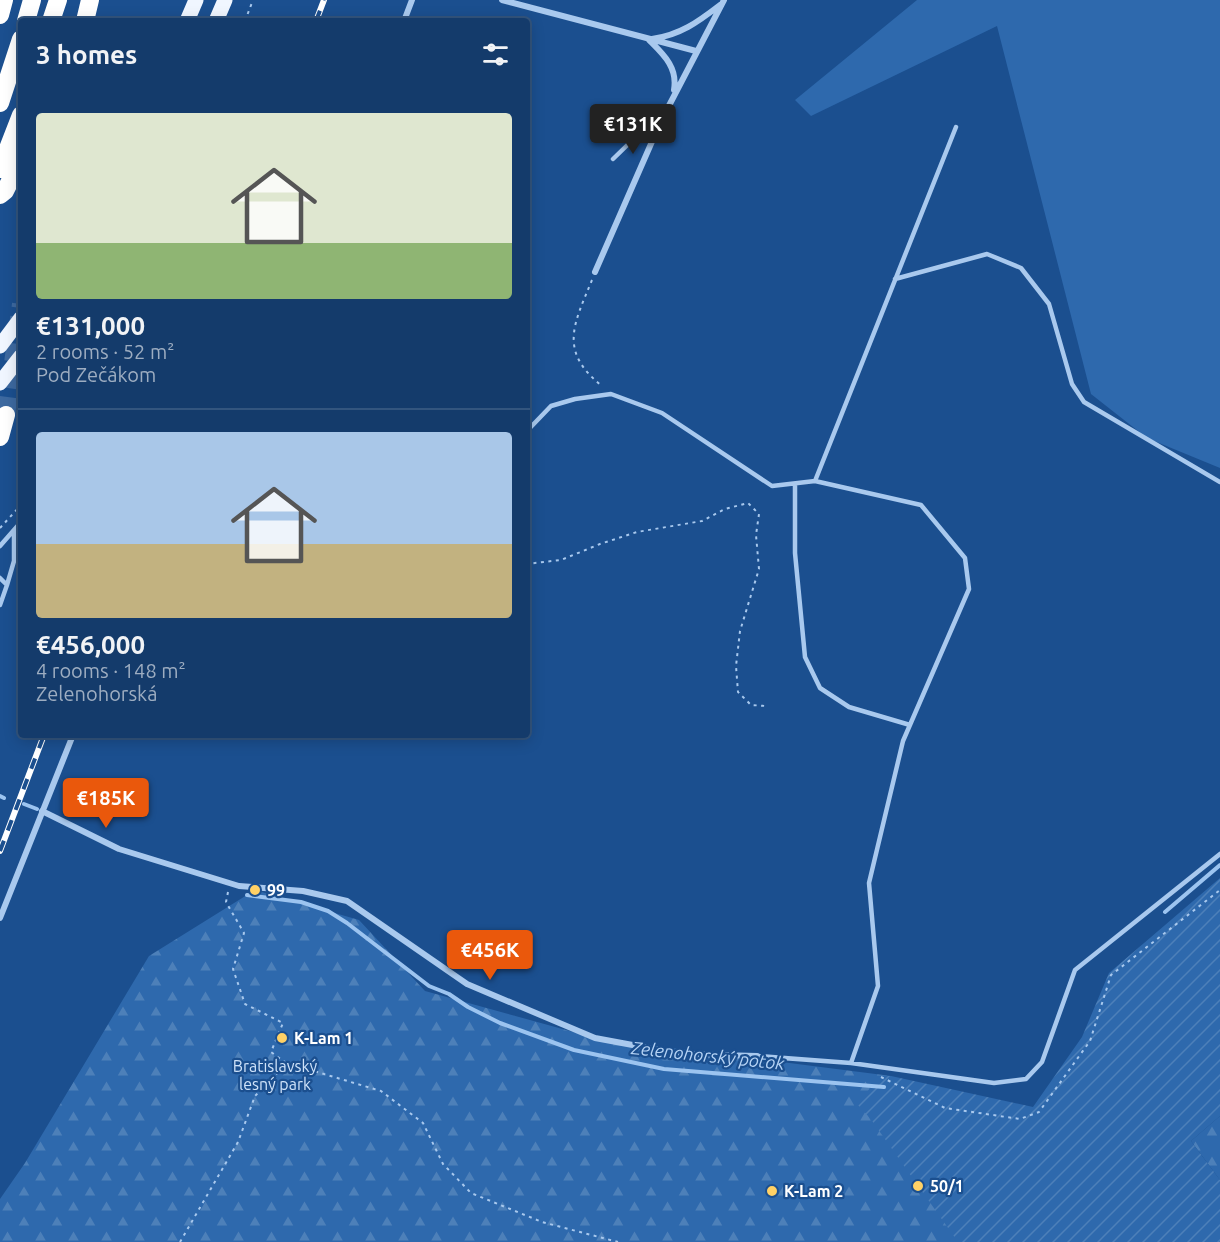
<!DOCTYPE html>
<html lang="en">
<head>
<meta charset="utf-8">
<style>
  body { margin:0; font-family:Ubuntu,sans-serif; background:#1d4271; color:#f1f3f6; height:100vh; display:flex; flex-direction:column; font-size:22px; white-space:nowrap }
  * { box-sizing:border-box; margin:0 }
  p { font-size:20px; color:#9dadc1 }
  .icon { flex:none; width:33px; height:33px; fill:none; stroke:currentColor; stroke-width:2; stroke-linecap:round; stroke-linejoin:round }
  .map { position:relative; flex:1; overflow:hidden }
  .details { position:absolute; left:18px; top:18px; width:512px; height:720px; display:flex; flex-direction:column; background:#143b6b; border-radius:6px; box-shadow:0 3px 15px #0003,0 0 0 2px #33557e }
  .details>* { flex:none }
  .price { position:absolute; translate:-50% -51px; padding:0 14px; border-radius:6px; background:#ea580c; color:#fff; font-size:20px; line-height:39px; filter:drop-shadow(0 2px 3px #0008) }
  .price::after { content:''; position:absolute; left:50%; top:36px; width:18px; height:14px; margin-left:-9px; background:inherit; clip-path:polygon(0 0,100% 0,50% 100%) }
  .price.selected { background:#222; color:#fff }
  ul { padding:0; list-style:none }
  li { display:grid; align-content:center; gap:12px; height:318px; padding:0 18px }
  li+li { border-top:2px solid #33557e }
  li span { display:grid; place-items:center; height:186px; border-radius:6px; color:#555 }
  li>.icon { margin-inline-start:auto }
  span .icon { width:108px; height:108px; fill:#fffc; stroke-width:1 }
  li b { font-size:26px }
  h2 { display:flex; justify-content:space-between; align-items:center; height:72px; padding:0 18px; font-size:26px }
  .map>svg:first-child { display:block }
</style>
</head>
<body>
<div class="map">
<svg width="1220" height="1242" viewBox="0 0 1220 1242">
  <defs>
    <pattern id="forest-firs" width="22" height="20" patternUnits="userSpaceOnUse" patternTransform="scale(1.5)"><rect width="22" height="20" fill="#2e69ad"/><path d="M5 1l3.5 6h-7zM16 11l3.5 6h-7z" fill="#4d80b9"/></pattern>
    <pattern id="garden-furrows" width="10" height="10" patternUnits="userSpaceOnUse" patternTransform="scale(1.5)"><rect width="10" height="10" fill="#2e69ad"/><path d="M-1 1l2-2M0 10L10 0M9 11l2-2" fill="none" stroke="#4d80b9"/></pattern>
  </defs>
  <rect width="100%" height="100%" fill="#1b4f8f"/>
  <path fill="#2e69ad" d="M 917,0 L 1220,0 L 1220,468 L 1147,438 L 1091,394 L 997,26 L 811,116 L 795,100 Z"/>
  <path fill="url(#forest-firs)" d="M 255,890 L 359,920 L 425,991 L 595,1038 L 891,1076 L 1003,1242 L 0,1242 L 0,1199 L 25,1163 L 149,956 Z
    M 1220,1116 L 1220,1180 L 1191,1141 Z"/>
  <path fill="url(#garden-furrows)" d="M 1220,878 L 1220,1116 L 1191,1141 L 1220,1180 L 1220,1242 L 958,1242 L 870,1118 L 857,1104 L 880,1076 L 891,1076 L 1033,1107 L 1082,1037 L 1109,973 Z"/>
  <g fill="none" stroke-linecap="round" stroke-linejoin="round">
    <path stroke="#9cc4f0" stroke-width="4" d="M 0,796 L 4,798
      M 24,804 L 37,809
      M 247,895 L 301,902 L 328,911 L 347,923 L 429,986 L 449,994 L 468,1007 L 500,1023 L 574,1050 L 664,1069 L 884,1087
      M 1165,912 L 1220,865"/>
    <path stroke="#3d69a0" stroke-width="18" stroke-dasharray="18 9" stroke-linecap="butt" d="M 6,415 L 21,304"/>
    <path stroke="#a9c9ee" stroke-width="2" stroke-dasharray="3 4.5" stroke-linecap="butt" d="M 245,21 L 253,0
      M 592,280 C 574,324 558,351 602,386
      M 526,463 L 526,470
      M 0,528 L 21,505
      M 526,564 L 561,560 L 600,544 L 637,532 L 702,521 L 725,509 L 748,503 L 759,514 L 756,535 L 759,569 L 740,631 L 736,666 L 738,692 L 751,705 L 766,706
      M 228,892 L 226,902 L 244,933 L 233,969 L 245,1004 L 283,1023 L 271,1052 L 286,1063
      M 881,1077 L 945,1108 L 1020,1119 L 1039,1112 L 1090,1041 L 1111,975 L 1220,890
      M 180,1242 L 238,1142 L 255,1096 L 287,1063 L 381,1091 L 423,1123 L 443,1164 L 471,1193 L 542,1222 L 618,1242"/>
    <path stroke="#a9c9ee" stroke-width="4.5" d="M 613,159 L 649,124 L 661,121
      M 895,279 L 987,254 L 1021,268 L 1049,304 L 1072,384 L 1084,402 L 1220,482
      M 526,432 L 551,406 L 575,399 L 611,394 L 662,413 L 772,486 L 815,481 L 921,505 L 965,558 L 969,589 L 903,741 L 869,883 L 878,986 L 851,1063
      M 815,481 L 956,127
      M 795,484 L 795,553 L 805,657 L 820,688 L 849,707 L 910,725
      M 0,546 L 21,522
      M 0,578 L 7,585 L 0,605
      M 7,585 L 14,561 L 14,530
      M 757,1056 L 851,1063 L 994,1083 L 1026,1079 L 1042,1062 L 1075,970 L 1220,854"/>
    <path stroke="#a9c9ee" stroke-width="6" d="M 502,0 L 696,51
      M 404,21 L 412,0
      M 652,39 C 680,35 698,22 720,5
      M 649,40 C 663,54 678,67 674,90
      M 595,272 L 661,121 L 724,0
      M 42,811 L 119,849 L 239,886 L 303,891 L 347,901 L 467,984 L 595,1038 L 681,1054 L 757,1056
      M 0,918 L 73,735"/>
    <path stroke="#f0f6ff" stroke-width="15" d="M 187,21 L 196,0
      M 216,21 L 225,0
      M 0,346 L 21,318
      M 0,383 L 21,356"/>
    <path stroke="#fff" stroke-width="18" d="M 0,15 L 4,0
      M 26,21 L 32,0
      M 51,21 L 58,0
      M 85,21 L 90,0
      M 0,103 L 21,39
      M 0,169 L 21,115
      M 0,195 L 5,191 L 21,159
      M 0,437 L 6,415"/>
    <defs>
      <path id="rail" d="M 316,21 L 324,0
        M 0,851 L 44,735"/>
    </defs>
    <use href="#rail" stroke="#fff" stroke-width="6"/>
    <use href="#rail" stroke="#1b4f8f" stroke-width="4" stroke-dasharray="11" stroke-linecap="butt"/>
  </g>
  <g fill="#ffd166" stroke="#1b4f8f" stroke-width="2">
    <circle cx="255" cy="890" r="6"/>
    <circle cx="282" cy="1038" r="6"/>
    <circle cx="918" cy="1186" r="6"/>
    <circle cx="772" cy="1191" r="6"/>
  </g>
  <g text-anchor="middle" stroke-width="4.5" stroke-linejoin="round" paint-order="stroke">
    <g font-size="16" font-weight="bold" fill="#fff" stroke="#1b4f8f" text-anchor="start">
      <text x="267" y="896">99</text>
      <text x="294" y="1044">K-Lam 1</text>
      <text x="930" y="1192">50/1</text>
      <text x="784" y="1197">K-Lam 2</text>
    </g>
    <g font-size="16" fill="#cfe3fa" stroke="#1b4f8f">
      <text x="275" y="1072">Bratislavský<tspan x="275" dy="18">lesný park</tspan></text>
    </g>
    <g font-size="18" font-style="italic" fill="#b5d3f5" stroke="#1b4f8f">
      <text transform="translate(708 1056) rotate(6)" y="6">Zelenohorský potok</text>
    </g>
  </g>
</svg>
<b class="price selected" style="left:633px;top:155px">€131K</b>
<b class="price" style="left:106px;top:829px">€185K</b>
<b class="price" style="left:490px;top:981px">€456K</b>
<section class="details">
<h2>3 homes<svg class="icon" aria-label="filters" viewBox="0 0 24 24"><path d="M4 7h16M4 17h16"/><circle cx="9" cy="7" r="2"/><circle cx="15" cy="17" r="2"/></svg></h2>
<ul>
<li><span style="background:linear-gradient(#dfe7d0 70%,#8fb573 0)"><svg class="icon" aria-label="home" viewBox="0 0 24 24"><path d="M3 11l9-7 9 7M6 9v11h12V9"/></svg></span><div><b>€131,000</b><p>2 rooms · 52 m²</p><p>Pod Zečákom</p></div></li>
<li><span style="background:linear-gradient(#a9c7e8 60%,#c2b280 0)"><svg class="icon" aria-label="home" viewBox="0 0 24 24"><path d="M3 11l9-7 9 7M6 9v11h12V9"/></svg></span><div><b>€456,000</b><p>4 rooms · 148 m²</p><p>Zelenohorská</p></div></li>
</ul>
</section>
</div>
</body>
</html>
